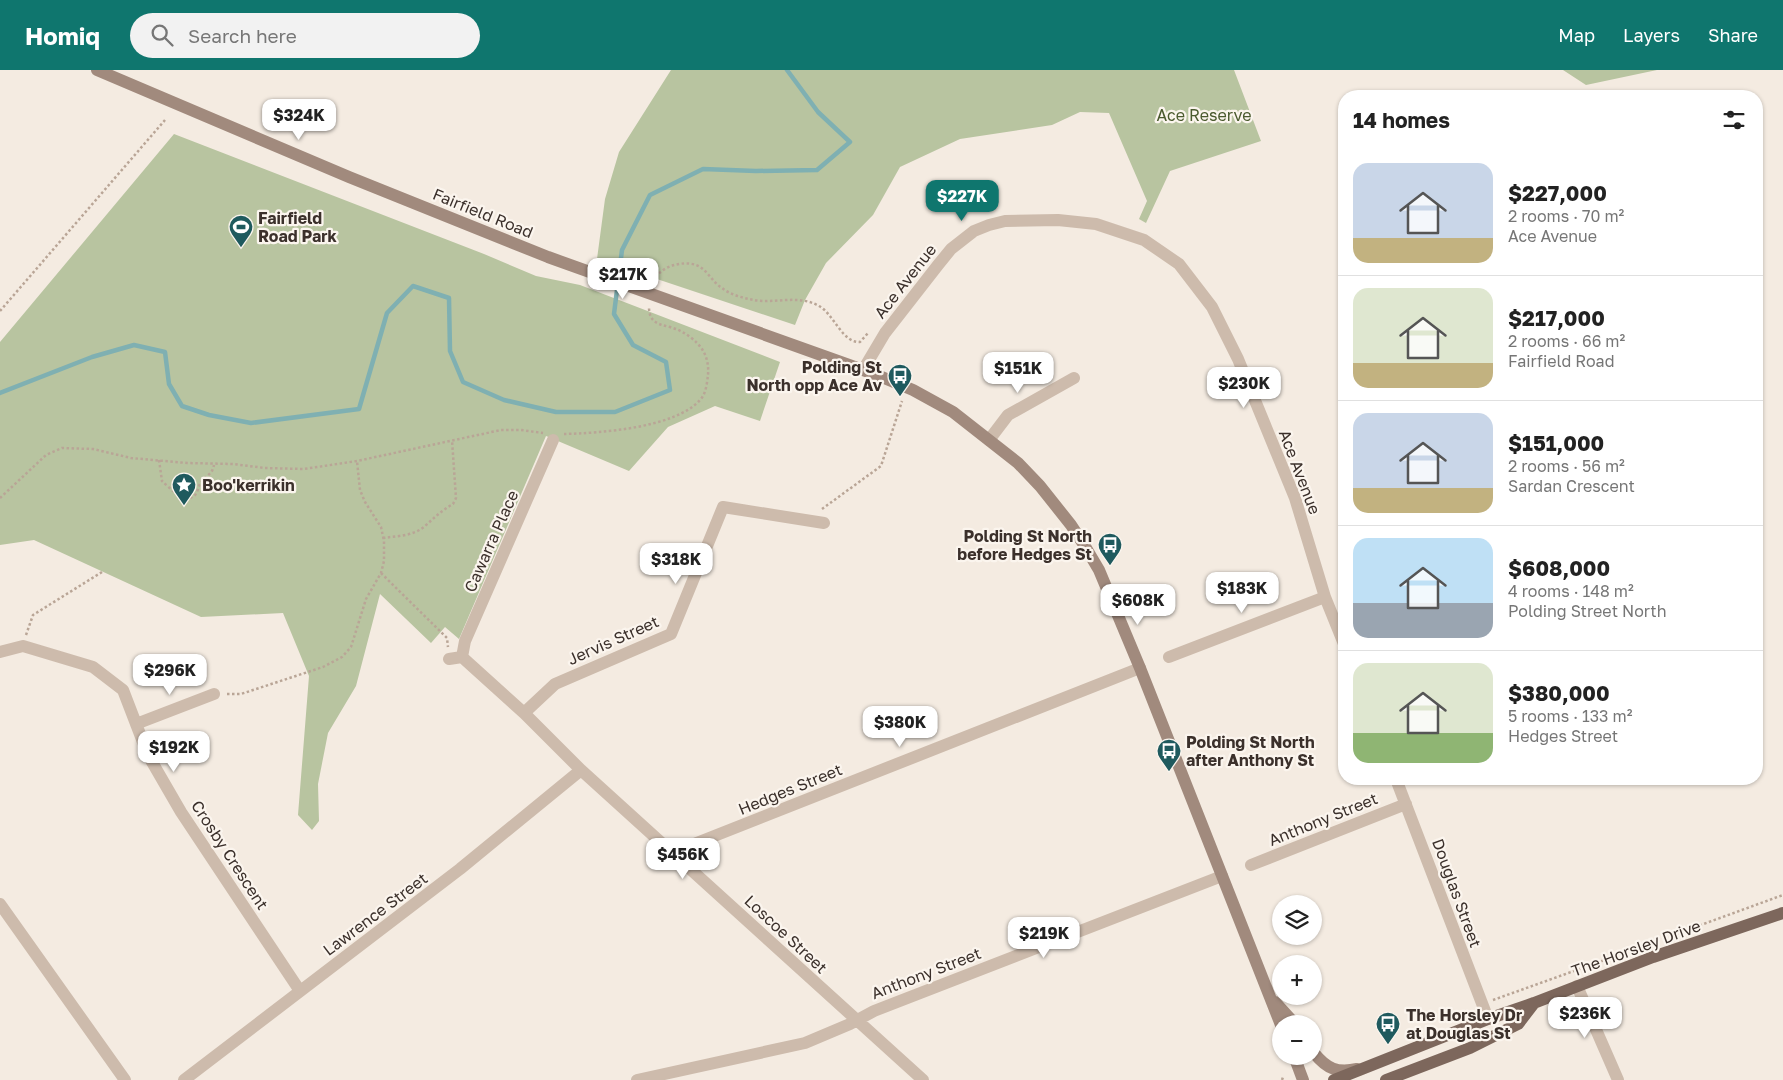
<!DOCTYPE html>
<html lang="en">
<head>
<meta charset="utf-8">
<style>
  body { margin:0; font-family:"Golos Text",sans-serif; background:#f2f2f2; color:#222; height:100vh; display:flex; flex-direction:column; font-size:19px; white-space:nowrap }
  * { box-sizing:border-box; margin:0 }
  p { font-size:16px; color:#767676 }
  .icon { flex:none; width:28px; height:28px; fill:none; stroke:currentColor; stroke-width:2; stroke-linecap:round; stroke-linejoin:round }
  .map { position:relative; flex:1; overflow:hidden }
  .details { position:absolute; left:1338px; top:20px; width:425px; height:695px; display:flex; flex-direction:column; background:#fff; border-radius:20px; box-shadow:0 1px 4px #0004 }
  .details>* { flex:none }
  .tools { position:absolute; left:1272px; top:825px; display:grid; gap:10px }
  .tools a { display:grid; place-items:center; width:50px; height:50px; border-radius:50%; background:#fff; box-shadow:0 1px 4px #0004; font-size:25px }
  .price { position:absolute; translate:-50% -42px; padding:0 11px; border-radius:10px; background:#fff; color:#222; font-size:16px; line-height:32px; filter:drop-shadow(0 1px 2px #0008) }
  .price::after { content:''; position:absolute; left:50%; top:30px; width:15px; height:11px; margin-left:-8px; background:inherit; clip-path:polygon(0 0,100% 0,50% 100%) }
  .price.selected { background:#0f766e; color:#fff }
  ul { padding:0; list-style:none }
  li { display:flex; align-items:center; gap:15px; height:125px; padding:0 15px }
  li+li { border-top:1px solid #e0e0e0 }
  li span { display:grid; place-items:center; flex:none; width:140px; height:100px; border-radius:15px; color:#555 }
  li>.icon { margin-inline-start:auto }
  span .icon { width:60px; height:60px; fill:#fffc; stroke-width:1 }
  li b { font-size:21px }
  h2 { display:flex; justify-content:space-between; align-items:center; height:60px; padding:0 15px; font-size:21px }
  header { display:flex; align-items:center; gap:30px; box-sizing:border-box; height:70px; padding:0 25px; background:#0f766e; color:#fff }
  header strong { font-size:24px }
  nav { display:flex; gap:28px; margin-inline-start:auto; font-size:18px }
  .search { width:350px; height:45px; background:#f2f2f2; display:flex; align-items:center; gap:12px; box-sizing:border-box; padding:0 18px; border-radius:28px; color:#767676; font-size:19px }
  .map>svg:first-child { display:block }
</style>
</head>
<body>
<header>
<strong>Homiq</strong>
<div class="search"><svg class="icon" aria-label="search" viewBox="0 0 24 24"><circle cx="10" cy="10" r="6"/><path d="M15 15l6 6"/></svg>Search here</div>
<nav><a>Map</a><a>Layers</a><a>Share</a></nav>
</header>
<div class="map">
<svg width="1783" height="1010" viewBox="0 0 1783 1010">
  <rect width="100%" height="100%" fill="#f4ebe1"/>
  <path fill="#b8c4a0" d="M 671,0 L 1234,0 L 1261,71 L 1170,101 L 1146,153 L 1139,149 L 1147,131 L 1109,43 L 1080,42 L 1052,55 L 960,69 L 900,97 L 873,145 L 826,193 L 805,230 L 795,255 L 597,189 L 605,129 L 619,82 Z
    M 1563,0 L 1657,0 L 1586,15 Z
    M 174,64 L 484,184 L 536,206 L 580,215 L 780,292 L 760,351 L 715,336 L 668,357 L 629,401 L 546,366 L 459,569 L 445,557 L 431,573 L 380,524 L 356,616 L 328,663 L 318,714 L 319,751 L 312,760 L 298,745 L 309,606 L 283,543 L 201,547 L 34,470 L 0,475 L 0,272 Z"/>
  <g fill="none" stroke-linecap="round" stroke-linejoin="round">
    <path stroke="#7fb0b2" stroke-width="4.5" d="M 0,323 L 92,287 L 134,275 L 165,282 L 169,314 L 182,336 L 209,345 L 251,353 L 359,339 L 387,243 L 413,216 L 449,228 L 450,281 L 463,312 L 504,330 L 556,342 L 615,342 L 670,320 L 666,292 L 633,275 L 614,244 L 622,180 L 650,125 L 703,99 L 756,101 L 817,100 L 850,72 L 818,42 L 787,0"/>
    <path stroke="#b9a596" stroke-width="2.5" stroke-dasharray="2.5 2.5" stroke-linecap="butt" d="M 654,212 C 658,197 682,190 696,195 C 707,199 712,212 722,218 C 731,225 743,228 754,230 C 775,234 798,224 819,236 C 834,244 842,273 860,272 L 869,262
      M 0,241 L 165,50
      M 564,364 C 600,363 675,358 700,330 C 706,324 707,313 708,305 C 709,293 706,282 697,273 C 693,269 687,264 682,262 C 668,253 649,259 649,237
      M 159,390 L 162,411 C 170,418 185,435 195,425 C 198,422 198,417 200,414 C 205,405 212,406 214,395
      M 0,428 L 46,385 L 62,378 L 93,379 L 131,388 L 187,393 L 233,394 L 265,398 L 304,399 L 357,391 L 501,360 L 521,360 L 543,363
      M 822,439 L 881,396 L 902,331
      M 383,468 C 397,466 414,466 425,456 C 434,448 442,440 453,434 L 456,428 L 452,370
      M 381,503 L 447,568 L 448,577
      M 26,565 L 33,545 L 102,502
      M 227,624 L 241,624 L 323,597 L 342,587 L 351,577 L 366,529 L 381,503 L 384,491 L 384,471 L 381,457 L 365,432 L 360,420 L 357,391
      M 1676,864 L 1783,825
      M 1493,930 L 1627,882
      M 1282,1010 L 1283,1007"/>
    <path stroke="#cdbbac" stroke-width="12" d="M 863,300 L 885,263 L 938,195 L 951,179 L 974,161 L 989,155 L 1005,151 L 1058,150 L 1096,154 L 1144,170 L 1179,194 L 1212,237 L 1238,289 L 1295,428 L 1325,527 L 1344,574
      M 989,370 L 1008,345 L 1074,308
      M 0,582 L 23,576 L 93,597 L 123,620 L 148,685 L 181,742 L 300,921
      M 462,587 L 465,571 L 553,370
      M 1169,587 L 1325,527
      M 449,589 L 462,587 L 524,643 L 581,700 L 923,1010
      M 524,643 L 555,614 L 671,564 L 723,437 L 824,453
      M 136,654 L 214,624
      M 1396,709 L 1488,949
      M 679,787 L 694,774 L 1140,598
      M 1251,795 L 1406,734
      M 0,834 L 125,1010
      M 1577,916 L 1618,1010
      M 184,1010 L 460,799 L 581,700
      M 637,1010 L 805,973 L 850,954 L 874,941 L 1222,806"/>
    <path stroke="#a18a7d" stroke-width="12" d="M 97,0 L 349,107 L 548,187 L 877,305 L 913,320 L 953,342 L 1018,393 L 1040,416 L 1071,455 L 1086,478 L 1099,500 L 1140,598 L 1281,955
      M 1275,932 L 1295,954
      M 1314,983 C 1327,999 1337,1003 1357,999
      M 1294,986 L 1303,1010"/>
    <path stroke="#7d675c" stroke-width="12" d="M 1334,1010 L 1488,949 L 1534,933 L 1653,887 L 1783,843
      M 1386,1010 L 1470,978 L 1518,954 L 1534,933"/>
  </g>
  <defs>
    <symbol id="stadium-pin" viewBox="-11 -11 22 30"><path d="M0 17L-7.5 6A9.5 9.5 0 1 1 7.5 6Z" fill="#1f5a5e" stroke="#fbf5ee"/><path d="M0-5a6.5 5 0 1 0 0 10a6.5 5 0 1 0 0-10ZM-3.5-1.8h7v3.6h-7Z" fill="#fff"/></symbol>
    <symbol id="bus-pin" viewBox="-11 -11 22 30"><path d="M0 17L-7.5 6A9.5 9.5 0 1 1 7.5 6Z" fill="#1f5a5e" stroke="#fbf5ee"/><path d="M-5-6H5V4H4V6H2V4H-2V6H-4V4H-5ZM-3.5-4V0h7V-4ZM-3.5 1.2v1.5H-2V1.2ZM2 1.2v1.5H3.5V1.2Z" fill="#fff"/></symbol>
    <symbol id="sight-pin" viewBox="-11 -11 22 30"><path d="M0 17L-7.5 6A9.5 9.5 0 1 1 7.5 6Z" fill="#1f5a5e" stroke="#fbf5ee"/><path d="M0-6L1.8-2.2L6-1.7L2.9 1.2L3.7 5.4L0 3.3L-3.7 5.4L-2.9 1.2L-6-1.7L-1.8-2.2Z" fill="#fff"/></symbol>
  </defs>
  <g fill-rule="evenodd">
    <use href="#stadium-pin" x="227" y="143" width="28" height="38"/>
    <use href="#bus-pin" x="886" y="292" width="28" height="38"/>
    <use href="#sight-pin" x="170" y="401" width="28" height="38"/>
    <use href="#bus-pin" x="1096" y="461" width="28" height="38"/>
    <use href="#bus-pin" x="1155" y="667" width="28" height="38"/>
    <use href="#bus-pin" x="1374" y="940" width="28" height="38"/>
  </g>
  <g text-anchor="middle" stroke-width="4.5" stroke-linejoin="round" paint-order="stroke">
    <g font-size="16" fill="#4a5a2e" stroke="#fbf5ee">
      <text x="1204" y="51">Ace Reserve</text>
    </g>
    <g font-size="16" fill="#3b302b" stroke="#fbf5ee">
      <text transform="translate(483 143) rotate(22)" y="6">Fairfield Road</text>
      <text transform="translate(905 211) rotate(-52)" y="6">Ace Avenue</text>
      <text transform="translate(1300 402) rotate(69)" y="6">Ace Avenue</text>
      <text transform="translate(491 471) rotate(-66)" y="6">Cawarra Place</text>
      <text transform="translate(613 570) rotate(-24)" y="6">Jervis Street</text>
      <text transform="translate(790 719) rotate(-22)" y="6">Hedges Street</text>
      <text transform="translate(1323 749) rotate(-22)" y="6">Anthony Street</text>
      <text transform="translate(230 785) rotate(57)" y="6">Crosby Crescent</text>
      <text transform="translate(1457 823) rotate(70)" y="6">Douglas Street</text>
      <text transform="translate(375 844) rotate(-37)" y="6">Lawrence Street</text>
      <text transform="translate(786 864) rotate(43)" y="6">Loscoe Street</text>
      <text transform="translate(1636 878) rotate(-20)" y="6">The Horsley Drive</text>
      <text transform="translate(926 903) rotate(-21)" y="6">Anthony Street</text>
    </g>
    <g font-size="16" font-weight="bold" fill="#3b302b" stroke="#fbf5ee" text-anchor="start">
      <text x="258" y="154">Fairfield<tspan x="258" dy="18">Road Park</tspan></text>
      <text x="882" y="303" text-anchor="end">Polding St<tspan x="882" dy="18">North opp Ace Av</tspan></text>
      <text x="202" y="421">Boo'kerrikin</text>
      <text x="1092" y="472" text-anchor="end">Polding St North<tspan x="1092" dy="18">before Hedges St</tspan></text>
      <text x="1186" y="678">Polding St North<tspan x="1186" dy="18">after Anthony St</tspan></text>
      <text x="1406" y="951">The Horsley Dr<tspan x="1406" dy="18">at Douglas St</tspan></text>
    </g>
  </g>
</svg>
<div class="tools">
<a><svg class="icon" aria-label="layers" viewBox="0 0 24 24"><path d="M12 4l9 5-9 5-9-5zM3 14l9 5 9-5"/></svg></a>
<a>+</a>
<a>−</a>
</div>
<b class="price" style="left:299px;top:71px">$324K</b>
<b class="price selected" style="left:962px;top:152px">$227K</b>
<b class="price" style="left:623px;top:230px">$217K</b>
<b class="price" style="left:1018px;top:324px">$151K</b>
<b class="price" style="left:1244px;top:339px">$230K</b>
<b class="price" style="left:676px;top:515px">$318K</b>
<b class="price" style="left:1242px;top:544px">$183K</b>
<b class="price" style="left:1138px;top:556px">$608K</b>
<b class="price" style="left:170px;top:626px">$296K</b>
<b class="price" style="left:900px;top:678px">$380K</b>
<b class="price" style="left:174px;top:703px">$192K</b>
<b class="price" style="left:683px;top:810px">$456K</b>
<b class="price" style="left:1044px;top:889px">$219K</b>
<b class="price" style="left:1585px;top:969px">$236K</b>
<section class="details">
<h2>14 homes<svg class="icon" aria-label="filters" viewBox="0 0 24 24"><path d="M4 7h16M4 17h16"/><circle cx="9" cy="7" r="2"/><circle cx="15" cy="17" r="2"/></svg></h2>
<ul>
<li><span style="background:linear-gradient(#c9d6e8 75%,#c2b280 0)"><svg class="icon" aria-label="home" viewBox="0 0 24 24"><path d="M3 11l9-7 9 7M6 9v11h12V9"/></svg></span><div><b>$227,000</b><p>2 rooms · 70 m²</p><p>Ace Avenue</p></div></li>
<li><span style="background:linear-gradient(#dfe7d0 75%,#c2b280 0)"><svg class="icon" aria-label="home" viewBox="0 0 24 24"><path d="M3 11l9-7 9 7M6 9v11h12V9"/></svg></span><div><b>$217,000</b><p>2 rooms · 66 m²</p><p>Fairfield Road</p></div></li>
<li><span style="background:linear-gradient(#c9d6e8 75%,#c2b280 0)"><svg class="icon" aria-label="home" viewBox="0 0 24 24"><path d="M3 11l9-7 9 7M6 9v11h12V9"/></svg></span><div><b>$151,000</b><p>2 rooms · 56 m²</p><p>Sardan Crescent</p></div></li>
<li><span style="background:linear-gradient(#bfe0f5 65%,#9aa5b1 0)"><svg class="icon" aria-label="home" viewBox="0 0 24 24"><path d="M3 11l9-7 9 7M6 9v11h12V9"/></svg></span><div><b>$608,000</b><p>4 rooms · 148 m²</p><p>Polding Street North</p></div></li>
<li><span style="background:linear-gradient(#dfe7d0 70%,#8fb573 0)"><svg class="icon" aria-label="home" viewBox="0 0 24 24"><path d="M3 11l9-7 9 7M6 9v11h12V9"/></svg></span><div><b>$380,000</b><p>5 rooms · 133 m²</p><p>Hedges Street</p></div></li>
</ul>
</section>
</div>
</body>
</html>
